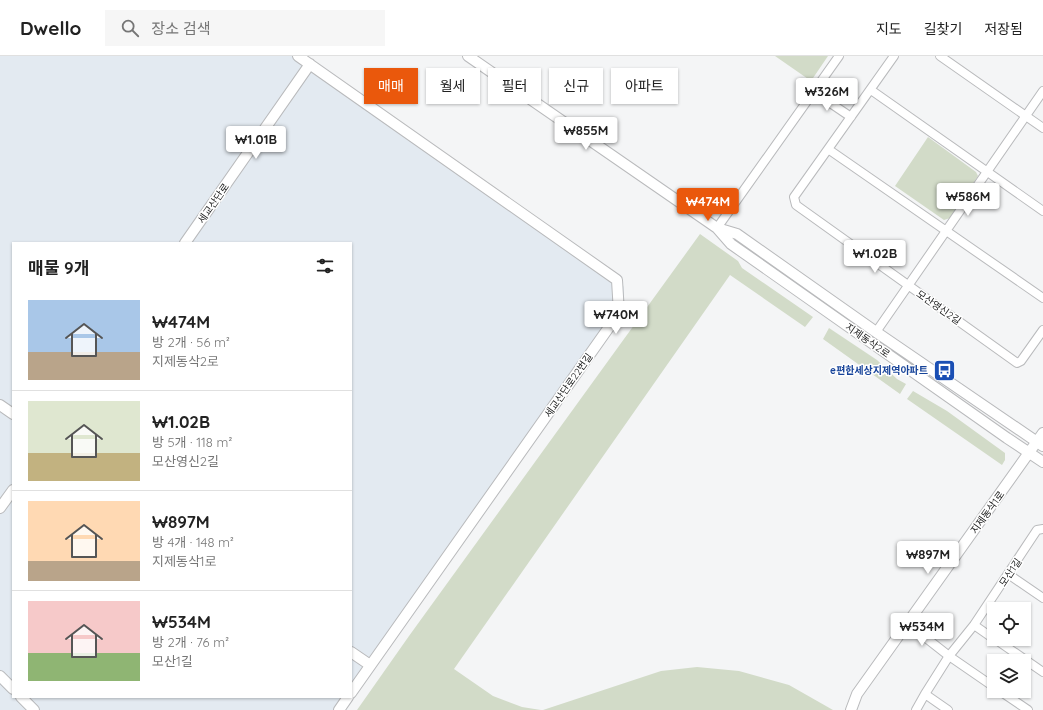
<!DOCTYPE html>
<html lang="ko">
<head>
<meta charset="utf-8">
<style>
  body { margin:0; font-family:Quicksand,"Noto Sans KR",sans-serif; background:#f6f6f6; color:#222; height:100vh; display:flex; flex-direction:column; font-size:15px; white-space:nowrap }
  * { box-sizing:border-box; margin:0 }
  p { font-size:13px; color:#767676 }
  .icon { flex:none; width:22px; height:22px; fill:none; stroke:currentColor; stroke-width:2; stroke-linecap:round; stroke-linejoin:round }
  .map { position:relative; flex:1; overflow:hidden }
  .details { position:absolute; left:12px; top:186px; width:340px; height:456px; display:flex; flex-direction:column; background:#fff; border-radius:0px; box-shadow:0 1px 3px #0004 }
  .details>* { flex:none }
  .hud { position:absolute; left:364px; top:12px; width:380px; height:36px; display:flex; gap:8px }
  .tools { position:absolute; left:987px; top:546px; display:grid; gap:8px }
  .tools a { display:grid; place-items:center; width:44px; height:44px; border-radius:0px; background:#fff; box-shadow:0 1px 3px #0004; font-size:20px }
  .price { position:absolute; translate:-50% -34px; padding:0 9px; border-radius:4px; background:#fff; color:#222; font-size:13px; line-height:26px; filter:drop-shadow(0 1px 2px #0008) }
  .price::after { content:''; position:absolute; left:50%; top:24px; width:12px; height:9px; margin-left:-6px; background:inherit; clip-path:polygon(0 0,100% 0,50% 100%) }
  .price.selected { background:#ea580c; color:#fff }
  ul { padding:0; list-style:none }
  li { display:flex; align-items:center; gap:12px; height:100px; padding:0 16px }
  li+li { border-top:1px solid #e0e0e0 }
  li span { display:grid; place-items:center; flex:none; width:112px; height:80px; border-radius:0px; color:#555 }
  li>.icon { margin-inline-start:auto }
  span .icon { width:48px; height:48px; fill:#fffc; stroke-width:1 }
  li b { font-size:17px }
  h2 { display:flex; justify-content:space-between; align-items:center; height:48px; padding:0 16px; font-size:17px }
  .chip { padding:0 14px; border-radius:0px; background:#fff; box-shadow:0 1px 3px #0004; font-size:14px; line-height:36px }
  .chip.selected { background:#ea580c; color:#fff }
  header { display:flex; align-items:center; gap:24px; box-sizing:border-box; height:56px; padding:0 20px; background:#fff; border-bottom:1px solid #e0e0e0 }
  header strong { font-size:19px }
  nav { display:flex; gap:22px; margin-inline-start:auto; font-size:14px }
  .search { width:280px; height:36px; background:#f6f6f6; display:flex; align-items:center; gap:10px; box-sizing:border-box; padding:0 14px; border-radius:0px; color:#767676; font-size:15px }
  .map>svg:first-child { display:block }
</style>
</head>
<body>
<header>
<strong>Dwello</strong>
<div class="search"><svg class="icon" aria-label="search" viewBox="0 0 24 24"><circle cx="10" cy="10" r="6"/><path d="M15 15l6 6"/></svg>장소 검색</div>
<nav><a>지도</a><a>길찾기</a><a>저장됨</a></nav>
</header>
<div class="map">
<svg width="1043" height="654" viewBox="0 0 1043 654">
  <rect width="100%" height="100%" fill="#f4f5f6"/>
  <path fill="#e3eaf1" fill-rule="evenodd" d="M 0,0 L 303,0 L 616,218 L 624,231 L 624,254 L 344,654 L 0,654 ZM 13,187 L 351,187 L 351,641 L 13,641 Z"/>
  <path fill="#d2dbc8" d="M 775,0 L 828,0 L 811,25 Z
    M 928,81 L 976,116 L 978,120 L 950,162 L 944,164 L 895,130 Z
    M 700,178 L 738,205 L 742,212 L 813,261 L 805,271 L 730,219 L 454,613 L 493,640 L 522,651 L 541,654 L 357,654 L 409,580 Z
    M 829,272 L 877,304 L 897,323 L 906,328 L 900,338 L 823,283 Z
    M 913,335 L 947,355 L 1005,397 L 1005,404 L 1002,409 L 907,343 Z
    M 697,611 L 739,615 L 789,629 L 833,654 L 543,654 L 661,615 Z"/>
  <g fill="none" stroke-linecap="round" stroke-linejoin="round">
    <defs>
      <path id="minor" d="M 894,0 L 794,141 L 796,149 L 1017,307 L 1021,305 L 1043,274
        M 940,0 L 1043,72
        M 871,34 L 1043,155
        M 814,36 L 851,61
        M 828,93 L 1043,242
        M 717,172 L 839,0
        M 876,276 L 1043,35
        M 1008,518 L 1043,542
        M 907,567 L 949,600 L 994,631
        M 974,569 L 994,583
        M 995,583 L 1043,616
        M 1000,635 L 1028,654
        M 925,638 L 948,654
        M 916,654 L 925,638 L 949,600 L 974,569 L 1037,474 L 1043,473"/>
      <path id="tertiary" d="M 298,0 L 617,224 L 619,257 L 351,637
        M 468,0 L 717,172
        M 185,187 L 310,8
        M 0,349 L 13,358
        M 1043,390 L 876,276 L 737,178 L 717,172 L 731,188 L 1007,382 L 1043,406
        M 0,452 L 13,434
        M 351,596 L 370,609
        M 0,620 L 13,633
        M 21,641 L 34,654
        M 339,654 L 348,641
        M 851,654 L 857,638 L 1043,377"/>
    </defs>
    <use href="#minor" stroke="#b9babc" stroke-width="10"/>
    <use href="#tertiary" stroke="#b9babc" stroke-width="12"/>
    <use href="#minor" stroke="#fff" stroke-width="8"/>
    <use href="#tertiary" stroke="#fff" stroke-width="10"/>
  </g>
  <defs>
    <symbol id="bus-square" viewBox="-11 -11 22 22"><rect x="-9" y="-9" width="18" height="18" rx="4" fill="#1a4fb4" stroke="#fff"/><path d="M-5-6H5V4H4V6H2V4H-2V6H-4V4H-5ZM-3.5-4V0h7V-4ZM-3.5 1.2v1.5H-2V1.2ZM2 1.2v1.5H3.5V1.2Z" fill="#fff"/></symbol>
  </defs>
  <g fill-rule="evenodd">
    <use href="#bus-square" x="932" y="302" width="25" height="25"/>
  </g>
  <g text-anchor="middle" stroke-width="3" stroke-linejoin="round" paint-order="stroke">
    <g font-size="10" fill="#222323" stroke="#fff">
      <text transform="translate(213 147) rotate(-55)" y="4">세교산단로</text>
      <text transform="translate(939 251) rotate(35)" y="4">모산영신2길</text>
      <text transform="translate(868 284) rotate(35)" y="4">지제동삭2로</text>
      <text transform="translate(568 329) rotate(-55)" y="4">세교산단로22번길</text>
      <text transform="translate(987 456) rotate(-54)" y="4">지제동삭1로</text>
      <text transform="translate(1010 516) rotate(-56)" y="4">모산1길</text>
    </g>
    <g font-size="10" font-weight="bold" fill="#164399" stroke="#fff" text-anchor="end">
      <text x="928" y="318">e편한세상지제역아파트</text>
    </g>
  </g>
</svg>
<div class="tools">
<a><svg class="icon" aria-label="locate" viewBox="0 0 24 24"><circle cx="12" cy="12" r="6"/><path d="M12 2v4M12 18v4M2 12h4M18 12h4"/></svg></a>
<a><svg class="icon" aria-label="layers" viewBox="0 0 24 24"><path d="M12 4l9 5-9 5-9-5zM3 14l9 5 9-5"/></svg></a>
</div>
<b class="price" style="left:827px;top:56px">₩326M</b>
<b class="price" style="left:586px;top:95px">₩855M</b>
<b class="price" style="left:256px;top:104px">₩1.01B</b>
<b class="price" style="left:968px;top:161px">₩586M</b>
<b class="price selected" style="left:708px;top:166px">₩474M</b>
<b class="price" style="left:875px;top:218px">₩1.02B</b>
<b class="price" style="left:616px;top:279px">₩740M</b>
<b class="price" style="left:928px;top:519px">₩897M</b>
<b class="price" style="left:922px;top:591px">₩534M</b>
<div class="hud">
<a class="chip selected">매매</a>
<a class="chip">월세</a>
<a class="chip">필터</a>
<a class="chip">신규</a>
<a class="chip">아파트</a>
</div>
<section class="details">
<h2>매물 9개<svg class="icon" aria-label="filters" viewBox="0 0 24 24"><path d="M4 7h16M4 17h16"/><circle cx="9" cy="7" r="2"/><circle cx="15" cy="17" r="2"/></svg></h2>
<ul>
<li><span style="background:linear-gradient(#a9c7e8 65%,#b9a48a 0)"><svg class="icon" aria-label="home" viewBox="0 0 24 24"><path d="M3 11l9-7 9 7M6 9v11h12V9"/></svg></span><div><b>₩474M</b><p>방 2개 · 56 m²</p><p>지제동삭2로</p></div></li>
<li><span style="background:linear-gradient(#dfe7d0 65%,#c2b280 0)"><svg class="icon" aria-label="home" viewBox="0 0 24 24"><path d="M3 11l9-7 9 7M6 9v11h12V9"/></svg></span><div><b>₩1.02B</b><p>방 5개 · 118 m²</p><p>모산영신2길</p></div></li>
<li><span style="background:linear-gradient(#ffd9b3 75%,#b9a48a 0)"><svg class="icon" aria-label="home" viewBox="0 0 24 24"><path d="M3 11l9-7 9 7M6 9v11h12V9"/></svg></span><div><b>₩897M</b><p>방 4개 · 148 m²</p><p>지제동삭1로</p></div></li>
<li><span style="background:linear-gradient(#f6c9c9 65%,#8fb573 0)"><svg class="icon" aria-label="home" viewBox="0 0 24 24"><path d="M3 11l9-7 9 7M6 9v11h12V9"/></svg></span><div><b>₩534M</b><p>방 2개 · 76 m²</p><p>모산1길</p></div></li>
</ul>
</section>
</div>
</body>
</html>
